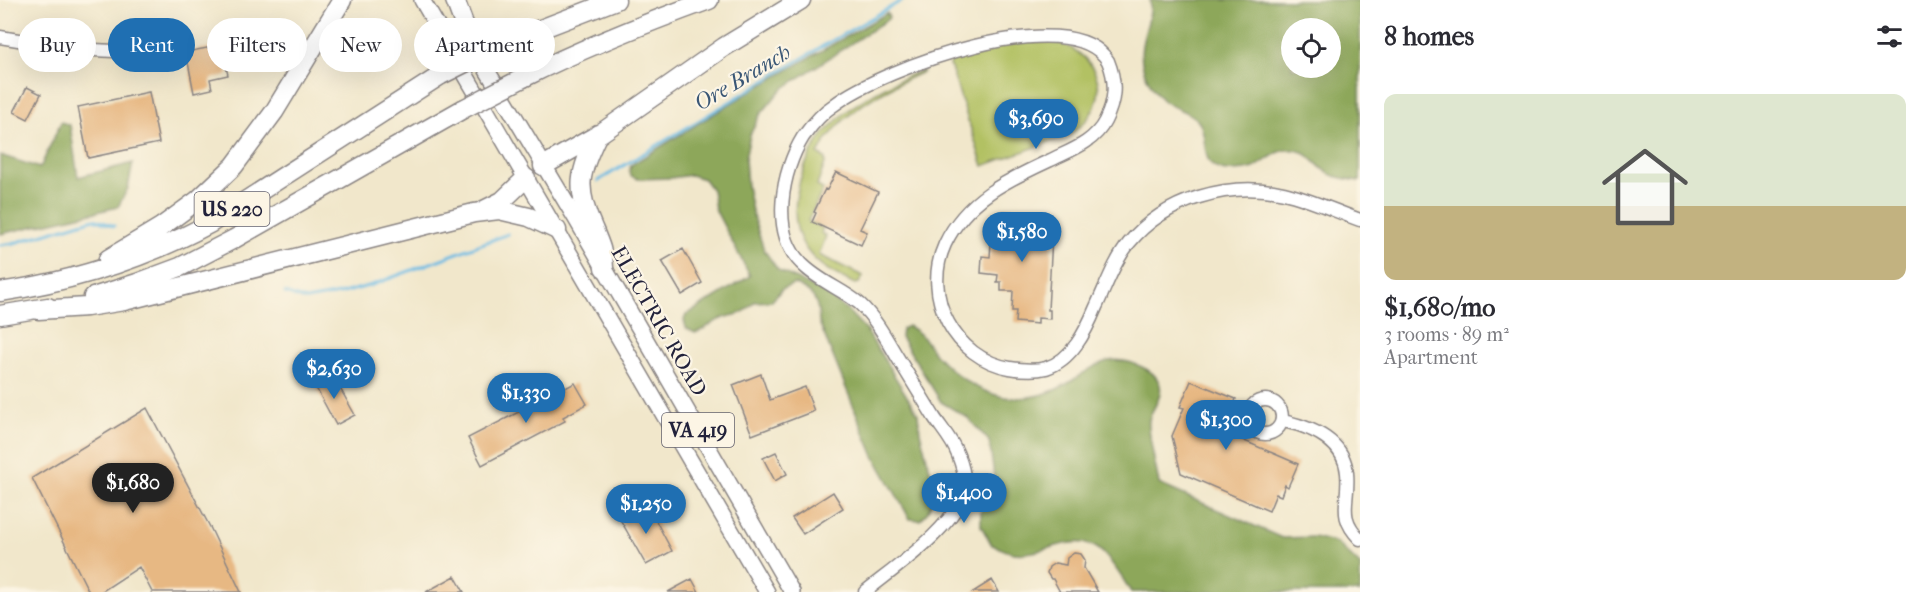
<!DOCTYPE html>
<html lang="en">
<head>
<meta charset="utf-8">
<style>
  body { margin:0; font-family:"IM FELL French Canon",serif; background:#f2f2f3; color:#2b2b33; height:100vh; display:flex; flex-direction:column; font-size:22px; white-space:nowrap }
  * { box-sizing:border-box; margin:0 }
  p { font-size:20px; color:#7c7c81 }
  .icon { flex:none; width:33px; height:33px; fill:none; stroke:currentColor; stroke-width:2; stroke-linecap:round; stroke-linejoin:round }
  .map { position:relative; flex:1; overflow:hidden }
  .sheet { display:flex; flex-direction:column; background:#fff; width:570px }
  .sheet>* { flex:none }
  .guide { position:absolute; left:18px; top:18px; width:570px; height:54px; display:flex; gap:12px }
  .fabs { position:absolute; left:1281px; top:18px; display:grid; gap:12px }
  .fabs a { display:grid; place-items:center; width:60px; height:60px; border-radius:50%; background:#fff; box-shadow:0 6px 24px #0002; font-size:30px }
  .price { position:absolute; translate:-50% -51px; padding:0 14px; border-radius:21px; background:#1f6fb2; color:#fff; font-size:20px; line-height:39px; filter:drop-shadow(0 2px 3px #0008) }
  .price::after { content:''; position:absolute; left:50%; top:36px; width:18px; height:14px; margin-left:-9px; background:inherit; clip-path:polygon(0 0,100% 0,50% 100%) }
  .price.current { background:#222; color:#fff }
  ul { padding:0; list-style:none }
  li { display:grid; align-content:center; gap:12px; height:318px; padding:0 24px }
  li+li { border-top:2px solid #e1e1e2 }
  li span { display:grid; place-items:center; height:186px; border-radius:12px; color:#555 }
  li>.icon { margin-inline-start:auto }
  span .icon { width:108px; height:108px; fill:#fffc; stroke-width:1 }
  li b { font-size:26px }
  h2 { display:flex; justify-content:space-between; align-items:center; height:72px; padding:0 24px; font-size:26px }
  .tag { padding:0 21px; border-radius:27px; background:#fff; box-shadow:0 6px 24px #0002; font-size:21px; line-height:54px }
  .tag.current { background:#1f6fb2; color:#fff }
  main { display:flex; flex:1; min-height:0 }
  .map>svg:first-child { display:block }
</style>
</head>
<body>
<main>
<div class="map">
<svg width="1360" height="592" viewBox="0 0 1360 592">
  <rect width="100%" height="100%" fill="#fcf5e5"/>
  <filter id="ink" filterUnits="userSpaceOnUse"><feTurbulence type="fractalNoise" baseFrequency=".0167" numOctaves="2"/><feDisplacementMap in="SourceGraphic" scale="12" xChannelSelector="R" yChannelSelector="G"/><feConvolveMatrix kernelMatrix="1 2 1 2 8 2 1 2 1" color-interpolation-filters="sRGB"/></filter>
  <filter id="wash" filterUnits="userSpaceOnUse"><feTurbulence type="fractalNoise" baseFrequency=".008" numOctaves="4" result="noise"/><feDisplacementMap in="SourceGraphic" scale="24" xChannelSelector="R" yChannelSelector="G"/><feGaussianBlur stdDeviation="1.35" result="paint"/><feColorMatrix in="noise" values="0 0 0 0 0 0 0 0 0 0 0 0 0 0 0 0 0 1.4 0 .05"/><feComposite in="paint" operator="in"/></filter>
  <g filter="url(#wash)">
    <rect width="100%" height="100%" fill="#f1e7cb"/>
    <path fill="#b2c164" stroke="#6a7250" stroke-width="1.5" d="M 1054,41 C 1105,56 1115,105 1069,135 L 983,166 L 950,65 L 952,56 L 1000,42 Z
      M 922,70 L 923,72 C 881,91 840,112 818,154 L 825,158 L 825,163 L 817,186 L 823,189 L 808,221 L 823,228 L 821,233 L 826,236 L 819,255 L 863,276 L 859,283 L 855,284 C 839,276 822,269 810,254 C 782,222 799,169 820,138 C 827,129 837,120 846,112 C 868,94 896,81 922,70 Z"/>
    <path fill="#8da75a" stroke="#58644a" stroke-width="1.5" fill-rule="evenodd" d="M 1150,0 L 1360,0 L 1360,181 C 1349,179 1333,178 1325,171 C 1315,164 1309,152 1295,150 C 1277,148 1269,160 1254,168 C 1247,171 1235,171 1227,171 C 1198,168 1209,142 1200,124 C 1193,112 1176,110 1165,102 C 1156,95 1146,79 1143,67 C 1136,41 1153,23 1150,0 ZM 1292,28 L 1330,28 L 1330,68 L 1292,68 Z
      M 887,13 L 889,17 L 888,19 L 781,90 L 760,115 L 750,135 L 745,159 L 747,186 L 753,216 L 764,250 L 778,270 L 825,293 L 848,311 L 866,330 L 918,414 L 920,432 L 932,477 L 933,500 L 927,513 L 920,520 L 910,519 L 873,454 L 819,322 C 818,299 815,294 794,284 L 782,289 L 772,301 L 754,302 C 738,320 739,311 721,319 C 711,323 705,330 695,333 L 686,328 L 684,320 L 686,315 L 750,276 L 715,209 L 712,190 L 704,179 L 691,175 L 671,178 L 638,179 L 631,176 L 629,172 L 631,165 L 746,94 Z
      M 61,122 L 70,125 L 78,177 L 133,163 L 128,188 L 118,207 L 0,234 L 0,155 L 40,168 Z
      M 908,326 C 925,335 924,341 936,355 C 953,373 972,388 996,395 C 1015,401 1041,397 1059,388 C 1089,373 1104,348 1142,367 C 1149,370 1155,374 1159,382 C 1165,395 1152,408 1149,420 C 1147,431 1157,471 1159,484 L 1282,538 L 1314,537 L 1337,543 L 1360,565 L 1360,592 L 1131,592 C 1124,580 1108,555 1097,548 C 1071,532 1041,557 1014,553 C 1007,552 999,547 992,545 L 981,526 L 981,512 L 995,482 L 989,441 L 968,418 L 941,402 L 901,337 L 902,329 Z"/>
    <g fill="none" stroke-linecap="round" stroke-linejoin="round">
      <path stroke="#67bae3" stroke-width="3" d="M 598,181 L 816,50 L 903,0
        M 0,245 L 14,243 L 94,219 L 114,226
        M 285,293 L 306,300 L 339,294 L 372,285 L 508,234"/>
    </g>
    <g id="blocks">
      <path fill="#e7b883" d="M 238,42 L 242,59 L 225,63 L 228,75 L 210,79 L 212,89 L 194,93 L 186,52 Z
        M 27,87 L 41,94 L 28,119 L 14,112 Z
        M 149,92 L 159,143 L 88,158 L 78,107 Z
        M 836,172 L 878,192 L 860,229 L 867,232 L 861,245 L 812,222 L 816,213 L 814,212 L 825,189 L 827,190 Z
        M 1002,211 L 1018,212 L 1018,218 L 1053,220 L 1048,310 L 1050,310 L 1050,319 L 1038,318 L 1038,324 L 1015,322 L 1016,311 L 1012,311 L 1013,291 L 1001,291 L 1001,282 L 997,282 L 998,275 L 981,273 L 982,256 L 990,257 L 993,215 L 1001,216 Z
        M 683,249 L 702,283 L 682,295 L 662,261 Z
        M 332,374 L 355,415 L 336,425 L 314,384 Z
        M 761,374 L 770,400 L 805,387 L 814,411 L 752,435 L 733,385 Z
        M 1191,381 L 1236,399 L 1231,412 L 1239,427 L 1226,433 L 1298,464 L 1288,487 L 1285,485 L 1281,496 L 1276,494 L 1269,511 L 1181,473 L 1172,436 L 1184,408 L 1180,407 Z
        M 575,383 L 587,404 L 563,417 L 565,421 L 482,465 L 468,438 Z
        M 147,408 L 210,527 L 241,592 L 152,592 L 139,567 L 101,592 L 89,592 L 32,478 Z
        M 776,452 L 787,474 L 775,481 L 763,458 Z
        M 833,492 L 843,508 L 803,534 L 792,518 Z
        M 647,504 L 672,551 L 646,565 L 620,519 Z
        M 1074,553 L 1081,554 L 1085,560 L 1084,568 L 1098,592 L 1060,592 L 1053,579 L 1051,579 L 1047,573 L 1049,567 L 1055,563 L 1066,565 L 1067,558 Z
        M 455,576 L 464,592 L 426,592 Z
        M 692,579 L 699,592 L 668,592 Z
        M 992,580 L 999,592 L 973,592 Z"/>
    </g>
  </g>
  <g filter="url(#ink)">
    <use href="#blocks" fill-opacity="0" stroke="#8a8483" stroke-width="1.5"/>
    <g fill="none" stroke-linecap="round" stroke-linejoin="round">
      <defs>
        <path id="minor" d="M 0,37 L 73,49 L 114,51 L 128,55
          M1248 417a17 17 0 1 1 34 0a17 17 0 1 1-34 0Z
          M 1283,421 C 1311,427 1344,440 1347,473 C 1350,502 1336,515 1360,539
          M 865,592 C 893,569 957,526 964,490 C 966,478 962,465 958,455 C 953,441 942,429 934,417 C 921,396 909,376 896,355 C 886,338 875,318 860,304 C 842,289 818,281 801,263 C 770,232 782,171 803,137 C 811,126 823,112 834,105 C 884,67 1070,0 1108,61 C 1117,83 1115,101 1105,121 C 1095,141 1074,149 1055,158 C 1012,178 967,197 945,244 C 921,296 955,359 1010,368 C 1022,370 1035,371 1046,368 C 1072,360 1086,331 1096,307 C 1106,286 1114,262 1129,243 C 1165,199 1228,181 1284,193 C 1309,199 1335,211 1360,220"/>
        <path id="major" d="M 422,0 L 767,592
          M 473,47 L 576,219 L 792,592"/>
        <path id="highway" d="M 455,0 L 471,43
          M 507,42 L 616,0
          M 523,78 C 583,48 646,23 709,0
          M 598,134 C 579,173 575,188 593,228 C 599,242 604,253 604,268
          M 543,166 L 601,133 L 724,47 L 801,0
          M 484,210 L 502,201 L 526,178
          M 108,259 L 161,227 L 198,200 L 234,166 L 274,112 L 342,0
          M 0,292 C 75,281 144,259 211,223 L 441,75
          M 93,297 L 137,283 L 180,267 L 234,239 L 463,109
          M 38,310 L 87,307 L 124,301 L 474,213 L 499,210 L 529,217 L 557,230
          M 0,315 L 48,307"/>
      </defs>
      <use href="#minor" stroke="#8a8483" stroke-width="15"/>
      <use href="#major" stroke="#8a8483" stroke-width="18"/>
      <use href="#highway" stroke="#8a8483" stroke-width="21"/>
      <use href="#minor" stroke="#fff" stroke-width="12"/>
      <use href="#major" stroke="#fff" stroke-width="15"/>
      <use href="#highway" stroke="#fff" stroke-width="18"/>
      <defs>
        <path id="highway-bridge" d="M 441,75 L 507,42
          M 463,109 L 523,78"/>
      </defs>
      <use href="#highway-bridge" stroke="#8a8483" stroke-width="21" stroke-linecap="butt"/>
      <use href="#highway-bridge" stroke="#fff" stroke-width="18"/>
    </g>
  </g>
  <g text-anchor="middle" stroke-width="4.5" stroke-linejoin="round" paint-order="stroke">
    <g fill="#fcf5e5" stroke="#63616e" stroke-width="1.5">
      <rect x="194.5" y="192" width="75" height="34" rx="4.5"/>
      <rect x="662" y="413" width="72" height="34" rx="4.5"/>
    </g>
    <g font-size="20" font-weight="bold" fill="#22223b">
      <text x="232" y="216">US 220</text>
      <text x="698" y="437">VA 419</text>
    </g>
    <g font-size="21" fill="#22223b" stroke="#fcf5e5">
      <text transform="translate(659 321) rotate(60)" y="7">ELECTRIC ROAD</text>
    </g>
    <g font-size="22" font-style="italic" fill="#3a5776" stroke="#fcf5e5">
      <text transform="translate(742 77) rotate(-31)" y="8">Ore Branch</text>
    </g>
  </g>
</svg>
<div class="fabs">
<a><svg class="icon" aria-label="locate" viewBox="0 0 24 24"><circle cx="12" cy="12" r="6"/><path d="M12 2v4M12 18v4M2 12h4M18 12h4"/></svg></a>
</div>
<b class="price" style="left:1036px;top:150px">$3,690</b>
<b class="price" style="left:1022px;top:263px">$1,580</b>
<b class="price" style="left:334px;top:400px">$2,630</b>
<b class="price" style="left:526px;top:424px">$1,330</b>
<b class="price" style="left:1226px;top:451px">$1,300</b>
<b class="price current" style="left:133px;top:514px">$1,680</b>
<b class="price" style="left:964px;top:524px">$1,400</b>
<b class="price" style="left:646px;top:535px">$1,250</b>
<div class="guide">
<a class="tag">Buy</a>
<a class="tag current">Rent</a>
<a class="tag">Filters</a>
<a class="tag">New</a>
<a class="tag">Apartment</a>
</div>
</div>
<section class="sheet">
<h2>8 homes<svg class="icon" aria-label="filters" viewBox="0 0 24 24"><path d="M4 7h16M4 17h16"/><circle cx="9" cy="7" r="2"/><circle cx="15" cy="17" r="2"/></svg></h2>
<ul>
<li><span style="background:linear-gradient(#dfe7d0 60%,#c2b280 0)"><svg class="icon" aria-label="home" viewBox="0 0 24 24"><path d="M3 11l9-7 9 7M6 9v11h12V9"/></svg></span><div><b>$1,680/mo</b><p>3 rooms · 89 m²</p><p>Apartment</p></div></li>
</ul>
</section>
</main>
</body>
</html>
